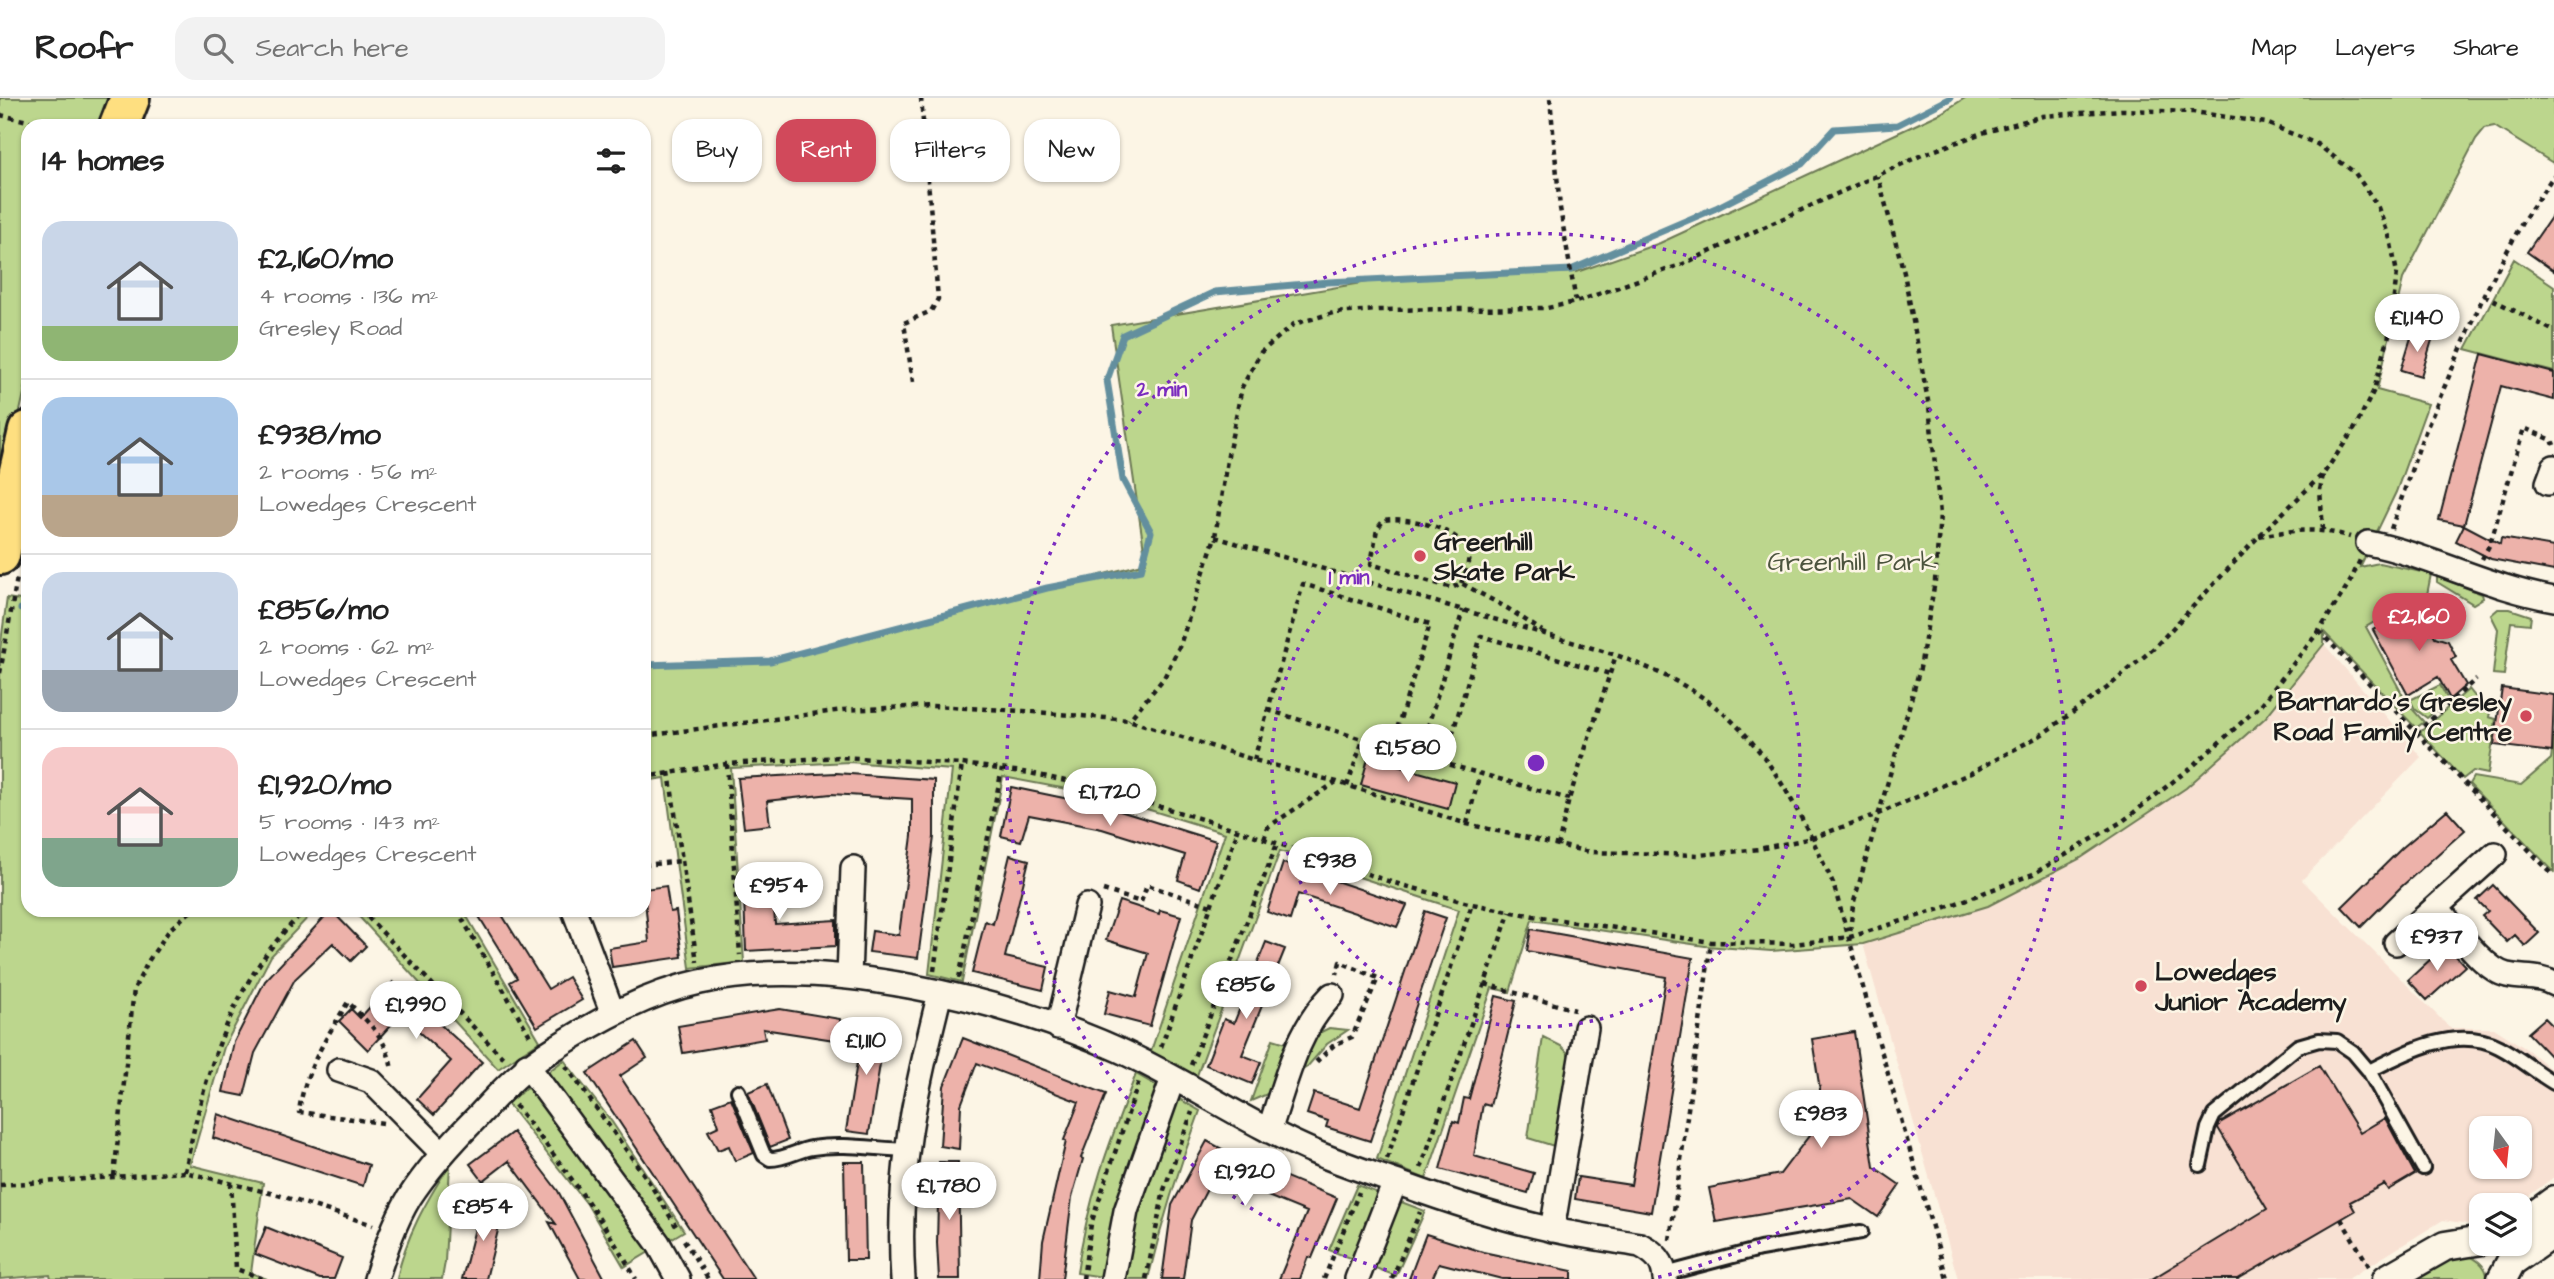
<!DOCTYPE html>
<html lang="en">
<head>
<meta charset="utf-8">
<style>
  body { margin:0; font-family:"Architects Daughter",sans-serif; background:#f2f2f2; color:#222; height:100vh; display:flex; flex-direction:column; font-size:26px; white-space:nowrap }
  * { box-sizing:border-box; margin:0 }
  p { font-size:23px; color:#767676 }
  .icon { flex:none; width:38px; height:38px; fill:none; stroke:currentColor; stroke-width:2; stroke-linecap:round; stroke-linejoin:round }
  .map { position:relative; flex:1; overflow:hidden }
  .side { position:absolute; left:21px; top:21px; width:630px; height:798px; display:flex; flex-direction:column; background:#fff; border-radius:21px; box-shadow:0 2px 5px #0004 }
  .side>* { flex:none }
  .top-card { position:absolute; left:672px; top:21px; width:665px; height:63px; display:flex; gap:14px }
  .needle { width:46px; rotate:165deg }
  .fabs { position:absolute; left:2469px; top:1018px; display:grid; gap:14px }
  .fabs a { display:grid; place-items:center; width:63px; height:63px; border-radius:14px; background:#fff; box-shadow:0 2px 5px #0004; font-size:35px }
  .price { position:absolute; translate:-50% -60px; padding:0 16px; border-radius:24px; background:#fff; color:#222; font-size:23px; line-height:46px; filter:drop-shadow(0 2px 4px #0008) }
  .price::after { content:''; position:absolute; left:50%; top:42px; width:21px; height:16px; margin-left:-10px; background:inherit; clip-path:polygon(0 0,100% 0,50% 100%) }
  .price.current { background:#d1495b; color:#fff }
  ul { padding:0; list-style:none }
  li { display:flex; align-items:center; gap:21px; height:175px; padding:0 21px }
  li+li { border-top:2px solid #e0e0e0 }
  li span { display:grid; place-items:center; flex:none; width:196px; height:140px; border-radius:21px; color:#555 }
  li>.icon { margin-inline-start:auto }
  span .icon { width:84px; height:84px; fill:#fffc; stroke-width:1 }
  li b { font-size:30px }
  h2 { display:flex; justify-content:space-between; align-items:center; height:84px; padding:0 21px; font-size:30px }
  .tag { padding:0 24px; border-radius:21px; background:#fff; box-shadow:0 2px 5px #0004; font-size:24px; line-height:63px }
  .tag.current { background:#d1495b; color:#fff }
  header { display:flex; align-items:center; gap:42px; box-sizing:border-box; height:98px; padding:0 35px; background:#fff; border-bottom:2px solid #e0e0e0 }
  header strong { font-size:33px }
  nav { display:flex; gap:38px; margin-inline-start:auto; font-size:24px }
  .search { width:490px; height:63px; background:#f2f2f2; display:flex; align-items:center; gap:18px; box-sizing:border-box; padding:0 24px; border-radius:21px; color:#767676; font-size:26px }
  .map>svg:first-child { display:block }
</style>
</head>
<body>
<header>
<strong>Roofr</strong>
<div class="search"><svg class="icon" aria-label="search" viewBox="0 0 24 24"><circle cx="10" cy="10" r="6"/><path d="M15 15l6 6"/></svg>Search here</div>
<nav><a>Map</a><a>Layers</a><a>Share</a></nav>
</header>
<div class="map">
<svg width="2554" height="1181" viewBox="0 0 2554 1181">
  <rect width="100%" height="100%" fill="#fcf5e5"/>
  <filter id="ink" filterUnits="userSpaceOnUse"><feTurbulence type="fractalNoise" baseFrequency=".0143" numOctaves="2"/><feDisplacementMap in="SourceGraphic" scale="14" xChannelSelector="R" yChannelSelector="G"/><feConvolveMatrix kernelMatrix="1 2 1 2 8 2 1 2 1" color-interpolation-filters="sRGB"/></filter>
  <g filter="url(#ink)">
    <path fill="#f8e1d3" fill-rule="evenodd" d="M 2324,546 L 2421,659 L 2302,782 L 2450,930 L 2494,930 L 2528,952 L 2554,974 L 2554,1079 L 2515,1108 L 2482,1108 L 2481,1128 L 2443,1122 L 2348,1181 L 1958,1181 L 1863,846 L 1988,808 L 2081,760 L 2186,690 L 2265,620 ZM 2482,1031 L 2520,1031 L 2520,1069 L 2482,1069 Z"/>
    <path fill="#bcd68d" stroke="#6c7954" stroke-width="2" d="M 0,0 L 111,0 L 101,28 L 28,28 L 28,278 L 0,401 Z
      M 1965,0 L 2554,0 L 2553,65 L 2494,28 L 2485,30 L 2476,41 L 2403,181 L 2377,292 L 2428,306 L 2396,394 L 2360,469 L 2379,465 L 2431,476 L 2425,507 L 2420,498 L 2366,529 L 2407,605 L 2424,624 L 2416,630 L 2324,534 L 2324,546 L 2265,620 L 2186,690 L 2081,760 L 1988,808 L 1863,846 L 1771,853 L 1705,848 L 1532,822 L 1510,894 L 1492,890 L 1426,1081 L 1377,1061 L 1459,812 L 1280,753 L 1196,980 L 1151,953 L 1225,735 L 1104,698 L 1003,679 L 962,884 L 929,876 L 952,672 L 849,664 L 731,670 L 744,864 L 690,870 L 665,680 L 644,683 L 644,569 L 776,563 L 1146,465 L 1111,227 L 1397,179 L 1577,174 L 1660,145 L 1941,15 Z
      M 2514,161 L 2554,188 L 2554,274 L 2466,251 Z
      M 2437,478 L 2482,496 L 2483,500 L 2473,506 L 2437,484 Z
      M 7,500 L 28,503 L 28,812 L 315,812 L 271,858 L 224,949 L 190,1067 L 263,1085 L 251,1175 L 267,1181 L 51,1181 L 50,1177 L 0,1181 L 0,551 Z
      M 2498,511 L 2510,511 L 2531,518 L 2530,526 L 2511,524 L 2504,577 L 2493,576 L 2498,531 L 2491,517 Z
      M 2440,587 L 2448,602 L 2427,620 L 2415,611 L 2410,602 Z
      M 2469,591 L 2485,611 L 2488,607 L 2491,609 L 2489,619 L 2496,621 L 2488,676 L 2473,673 L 2463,681 L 2420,634 Z
      M 2554,639 L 2554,774 L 2469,686 L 2473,679 L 2521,687 L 2551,661 Z
      M 353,812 L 463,812 L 540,943 L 498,971 Z
      M 1329,930 L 1348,932 L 1327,946 L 1307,969 L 1265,997 L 1251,1003 L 1273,941 L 1306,951 L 1315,937 Z
      M 1543,939 L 1561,948 L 1570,957 L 1554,1048 L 1528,1040 Z
      M 564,962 L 612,1024 L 684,1133 L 624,1169 L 587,1106 L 507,1005 Z
      M 1136,976 L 1200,1013 C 1179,1069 1162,1123 1148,1181 L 1116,1181 L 1077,1175 C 1087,1102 1110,1043 1136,976 Z
      M 450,1066 L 445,1164 L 442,1181 L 397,1181 C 405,1139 427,1102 450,1066 Z
      M 1357,1087 L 1425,1113 L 1396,1178 L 1329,1152 Z
      M 2463,1155 C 2475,1160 2488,1167 2487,1181 L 2407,1181 Z"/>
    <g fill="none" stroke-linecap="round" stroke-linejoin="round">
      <path stroke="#648f9e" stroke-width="7" d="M 21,511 L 28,512
        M 644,567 L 770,563 L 1047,490 L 1141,472 L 1151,434 L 1123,382 L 1107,282 L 1123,237 L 1215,194 L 1328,184 L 1571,172 L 1716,110 L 1802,66 L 1834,31 L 1897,27 L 1950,0"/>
    </g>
    <path fill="#edb2aa" stroke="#1c1c1c" stroke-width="2" d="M 2554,115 L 2554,173 L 2527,154 Z
      M 2413,233 L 2433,239 L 2421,278 L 2401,272 Z
      M 2482,256 L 2554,275 L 2554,302 L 2501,288 L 2464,427 L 2439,422 Z
      M 2464,427 L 2500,446 L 2501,440 L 2554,449 L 2554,473 L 2491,461 L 2456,443 Z
      M 2420,505 L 2435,539 L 2448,543 L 2456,559 L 2451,562 L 2466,587 L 2450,601 L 2438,579 L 2408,597 L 2373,532 Z
      M 2502,590 L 2554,597 L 2552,654 L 2494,647 Z
      M 1368,660 L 1455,684 L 1448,711 L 1361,687 Z
      M 836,675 L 934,682 L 934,739 L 918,860 L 869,854 L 872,833 L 899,837 L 912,738 L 912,701 L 831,696 L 767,703 L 770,727 L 744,730 L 738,680 Z
      M 1011,689 L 1107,709 L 1216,743 L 1200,790 L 1178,782 L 1185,757 L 1102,731 L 1029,717 L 1021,743 L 1001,738 Z
      M 2447,712 L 2465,732 L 2401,789 L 2361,829 L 2342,809 L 2402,750 Z
      M 1010,757 L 1029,762 L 1005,859 L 1048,869 L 1043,892 L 972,875 L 985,823 L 993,826 Z
      M 1283,765 L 1407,807 L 1397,829 L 1298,796 L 1290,822 L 1267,814 Z
      M 772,774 L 775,826 L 836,822 L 836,848 L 746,853 L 744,798 L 749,797 L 748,775 Z
      M 2493,787 L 2539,835 L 2525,848 L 2515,837 L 2507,844 L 2482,818 L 2488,813 L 2477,802 Z
      M 666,788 L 670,814 L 676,813 L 682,859 L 612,869 L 609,850 L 649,844 L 644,791 Z
      M 1119,803 L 1159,816 L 1160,812 L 1181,818 L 1150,928 L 1104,916 L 1110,892 L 1136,899 L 1148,855 L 1106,842 Z
      M 331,812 L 366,848 L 351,863 L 333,845 L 295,881 L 255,955 L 244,998 L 223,994 L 234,944 L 265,883 Z
      M 475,812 L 499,812 L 548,891 L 568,879 L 582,902 L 537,929 L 510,884 L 517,880 Z
      M 1425,813 L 1446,820 L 1370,1043 L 1326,1029 L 1328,1023 L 1307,1016 L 1314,995 L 1360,1010 Z
      M 1531,831 L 1693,860 L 1651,1114 L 1575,1101 L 1578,1079 L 1631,1087 L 1666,879 L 1527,853 Z
      M 1266,844 L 1285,851 L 1242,957 L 1261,964 L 1252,986 L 1206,967 L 1224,921 L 1234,925 Z
      M 2446,847 L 2465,868 L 2427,902 L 2408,882 Z
      M 393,884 L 482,964 L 434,1017 L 417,1001 L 451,963 L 400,917 L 368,952 L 339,923 L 351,911 L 360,920 Z
      M 1496,898 L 1516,903 L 1490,1008 L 1483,1006 L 1474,1058 L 1534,1075 L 1528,1095 L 1440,1071 L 1453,1023 L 1459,1025 L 1464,1000 L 1469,1001 Z
      M 780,911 L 840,921 L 841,943 L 763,931 L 765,941 L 683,955 L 678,928 Z
      M 2545,920 L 2554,929 L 2554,962 L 2528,935 Z
      M 860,924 L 886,928 L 869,1036 L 846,1033 L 860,946 L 857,945 Z
      M 1854,934 L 1874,1069 L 1900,1087 L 1878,1119 L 1852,1101 L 1716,1124 L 1709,1090 L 1780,1076 L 1824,1018 L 1812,941 Z
      M 963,940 L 1106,996 L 1081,1060 L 1083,1061 L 1072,1099 L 1062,1181 L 1040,1181 L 1043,1143 L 1066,1043 L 1064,1042 L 1079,1004 L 977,965 L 961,1007 L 959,1051 L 940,1048 L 944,988 Z
      M 636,943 L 647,960 L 620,978 L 754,1181 L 723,1181 L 587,975 Z
      M 2319,968 L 2360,1035 L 2385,1020 L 2415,1076 L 2388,1092 L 2384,1086 L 2350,1104 L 2355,1113 L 2238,1181 L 2152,1181 L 2267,1111 L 2218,1030 L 2220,1025 Z
      M 767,986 L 788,1042 L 770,1049 L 748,994 Z
      M 731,1000 L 754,1055 L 735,1063 L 729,1048 L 718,1052 L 708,1033 L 719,1028 L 712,1007 Z
      M 218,1016 L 369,1067 L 363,1088 L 213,1040 Z
      M 513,1034 L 558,1093 L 605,1181 L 580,1181 L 549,1124 L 556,1126 L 509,1063 L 483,1083 L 470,1066 Z
      M 1207,1043 L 1261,1072 L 1262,1069 L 1337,1100 L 1312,1160 L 1308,1159 L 1300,1181 L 1279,1181 L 1307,1114 L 1253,1092 L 1217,1072 L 1191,1122 L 1183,1181 L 1162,1181 L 1172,1107 Z
      M 844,1064 L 864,1064 L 866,1162 L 846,1162 Z
      M 939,1064 L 958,1064 L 960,1181 L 939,1181 L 937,1145 Z
      M 481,1107 L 503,1112 L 486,1181 L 462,1181 Z
      M 266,1129 L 342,1160 L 334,1181 L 320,1181 L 255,1156 Z
      M 1426,1136 L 1483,1154 L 1572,1173 L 1572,1181 L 1502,1181 L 1439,1165 L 1432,1181 L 1409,1181 Z"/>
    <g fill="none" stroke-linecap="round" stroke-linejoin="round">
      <defs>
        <path id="service" d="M 2369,973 C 2406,954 2457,927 2499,949 C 2519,959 2535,974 2554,985
          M 738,993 L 764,1057 L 770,1061 C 786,1061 798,1052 812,1050 C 843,1045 875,1051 906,1052
          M 2200,1067 L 2208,1030 L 2214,1017 L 2298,948 L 2319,942 L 2337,943 L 2353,954 L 2369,973 L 2423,1070
          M 1665,1176 L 1760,1151 L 1861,1134"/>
        <path id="minor" d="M 2548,385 L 2554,369
          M 2368,445 C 2432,458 2489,490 2554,501
          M 2437,810 C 2454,828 2483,872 2507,877 C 2524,881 2538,877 2554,886
          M 574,812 L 613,916
          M 2396,845 L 2495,756
          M 849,879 L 853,770
          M 1058,929 L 1087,808
          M 527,967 L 658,1145 L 678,1181
          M 339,972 L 371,983 L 442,1055
          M 1269,1033 C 1285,986 1296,933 1332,897
          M 1552,1132 L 1586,930
          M 376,1181 C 385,1153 394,1125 409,1100 C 429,1069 453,1043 479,1017 C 503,991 525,968 555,950 C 599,922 648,895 700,884 C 822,857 1006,901 1119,952 C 1187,983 1249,1027 1319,1056 C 1346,1067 1373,1076 1401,1086 C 1451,1104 1502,1121 1554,1132 C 1582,1138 1611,1142 1640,1147 C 1655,1155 1664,1163 1665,1181
          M 903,1181 C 896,1078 915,994 940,895
          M 1113,1181 L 1126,1113 L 1173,980
          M 1357,1181 L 1395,1084"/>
        <path id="tertiary" d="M 2520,1128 L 2554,1103
          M 2387,1181 L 2445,1148 L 2482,1142
          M 2502,1181 L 2511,1164 L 2554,1134"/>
        <path id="trunk" d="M 119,28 L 130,0
          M 0,457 L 28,333"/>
      </defs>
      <use href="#service" stroke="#1c1c1c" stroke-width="18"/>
      <use href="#minor" stroke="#1c1c1c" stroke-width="28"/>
      <use href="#tertiary" stroke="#1c1c1c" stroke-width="33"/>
      <use href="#trunk" stroke="#1c1c1c" stroke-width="44"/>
      <path stroke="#1c1c1c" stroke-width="4.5" stroke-dasharray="5 5" stroke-linecap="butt" d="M 1550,0 L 1560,110 L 1576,204
        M 0,17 L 52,28
        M 2484,197 L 2554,233
        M 913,284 L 904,225 L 931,213 L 938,201 L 921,0
        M 2391,431 L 2422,341 L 2484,197 L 2523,123 L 2554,77
        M 2323,432 L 2320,392 L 2323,377
        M 2259,438 C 2291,432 2319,429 2350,439
        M 1215,439 L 1616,557 C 1645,568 1676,581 1702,599 C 1767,642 1801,717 1833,785 L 1947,1181
        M 2482,461 L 2490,446 L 2524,330 L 2552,342 L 2554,347
        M 1461,485 C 1465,475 1471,464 1467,453 C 1459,430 1406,418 1384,422 L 1377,431 L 1371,466 L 1452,490 L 1461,485 L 1507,510 L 1542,533
        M 2319,533 L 2554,778
        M 0,575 L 17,480
        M 1268,612 L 1391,650 L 1569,701
        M 2416,635 L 2476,581
        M 644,638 L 843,612 L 932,608 L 1023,613 L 1129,622 L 1254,662 L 1337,684 L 1467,726 L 1589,754 L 1699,757 L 1759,751 L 1812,740 L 1878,716 L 1971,675 L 2041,637 L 2107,590 L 2154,550 L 2259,438 L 2324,375 L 2355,330 L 2374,292 L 2389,237 L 2397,175 L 2390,141 L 2377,107 L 2355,75 L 2317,46 L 2266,25 L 2193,14 L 2121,12 L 2043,18 L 1982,35 L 1922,57 L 1683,166 L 1576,204 L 1547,210 L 1378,212 L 1333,215 L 1294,226 L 1261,254 L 1242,289 L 1227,362 L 1215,439 L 1180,547 L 1164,580 L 1129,622
        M 1419,658 L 1463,512
        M 1254,662 L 1303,486 L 1430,526 L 1391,650
        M 1444,665 L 1481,538 L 1610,576
        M 727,666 L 740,857
        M 669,674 L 697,864
        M 644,679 L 727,666 L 839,659 L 962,666 L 1030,675 L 1105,692 L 1238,732 L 1391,784 L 1472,806 L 1534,818 L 1711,844 L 1794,846 L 1850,839 L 1944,810 L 2033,776 L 2123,723 L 2194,667 L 2260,608 L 2319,533 L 2351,482 L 2360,462
        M 1347,688 L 1363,642
        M 1467,726 L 1480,675
        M 1264,741 L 1268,729 L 1336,684
        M 1558,748 L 1569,701 L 1616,557
        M 644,767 L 682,763
        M 1103,792 L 1141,804 L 1147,787 L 1211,808
        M 361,812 L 506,963
        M 457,812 L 532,941
        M 1850,833 L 1853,807 L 1920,570 L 1935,483 L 1940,416 L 1929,308 L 1904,175 L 1878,78
        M 934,873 L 962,666
        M 959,880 L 1002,671
        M 1485,886 L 1575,912
        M 1161,949 L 1238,732
        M 1316,964 L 1334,947 L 1352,939 L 1378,880 L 1340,864 L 1337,876
        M 1191,967 L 1277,746
        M 566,968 L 647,1081 L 676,1128
        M 515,1007 C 560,1064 601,1118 636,1181
        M 383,1025 L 299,1014 C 304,973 327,939 348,904 C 371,928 386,938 392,972
        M 1387,1061 L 1472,806
        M 1421,1070 L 1510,813
        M 185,1074 C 203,980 232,878 306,812
        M 114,1078 L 134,891 L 149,862 L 170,831 L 192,812
        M 231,1084 L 236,1171 L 264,1181
        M 0,1087 L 185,1074 L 278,1097 L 373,1127
        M 2341,1121 L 2369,1168
        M 684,1142 L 708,1181
        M 1670,1142 L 1711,844
        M 1083,1181 L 1091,1126 L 1139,983
        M 1146,1181 L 1164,1092 L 1192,1014
        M 1324,1181 L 1359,1094
        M 1392,1181 L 1420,1114"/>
      <use href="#service" stroke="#fcf5e5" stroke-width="12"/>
      <use href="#minor" stroke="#fcf5e5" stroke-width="23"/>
      <use href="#tertiary" stroke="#fcf5e5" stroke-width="28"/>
      <use href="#trunk" stroke="#fedf80" stroke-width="38"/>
    </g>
  </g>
  <g fill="none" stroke="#7b2cbf" stroke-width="3.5" stroke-dasharray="3.5 7">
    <circle cx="1536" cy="665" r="264"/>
    <path d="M1417 1180A529 529 0 1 1 1655 1180"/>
  </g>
  <g fill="#d1495b" stroke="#fcf5e5" stroke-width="2.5">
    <circle cx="1420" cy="458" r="7"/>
    <circle cx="2526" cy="618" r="7"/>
    <circle cx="2141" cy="888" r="7"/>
  </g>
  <g text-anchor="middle" stroke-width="5" stroke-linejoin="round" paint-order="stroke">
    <g font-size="26" font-weight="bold" fill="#1c1c1c" stroke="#fcf5e5" text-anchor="start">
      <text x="1434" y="452">Greenhill<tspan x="1434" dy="30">Skate Park</tspan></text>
      <text x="2512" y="612" text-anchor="end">Barnardo's Gresley<tspan x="2512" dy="30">Road Family Centre</tspan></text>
      <text x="2155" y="882">Lowedges<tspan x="2155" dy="30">Junior Academy</tspan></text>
    </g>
    <g font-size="26" fill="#4c543e" stroke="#fcf5e5">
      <text x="1852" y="472">Greenhill Park</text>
    </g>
  </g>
  <circle cx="1536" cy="665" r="10" fill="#7b2cbf" stroke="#fcf5e5" stroke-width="3.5"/>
  <g font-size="21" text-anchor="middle" font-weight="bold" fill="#7b2cbf" stroke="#fcf5e5" stroke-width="5" stroke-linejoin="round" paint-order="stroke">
    <text x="1162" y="298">2 min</text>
    <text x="1349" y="486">1 min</text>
  </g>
</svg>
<div class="fabs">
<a><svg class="needle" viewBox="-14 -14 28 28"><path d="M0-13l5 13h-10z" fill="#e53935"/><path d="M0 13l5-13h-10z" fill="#767676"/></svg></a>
<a><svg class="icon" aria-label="layers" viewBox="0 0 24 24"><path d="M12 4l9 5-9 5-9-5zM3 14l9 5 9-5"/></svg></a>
</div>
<b class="price" style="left:2417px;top:256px">£1,140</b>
<b class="price current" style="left:2419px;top:555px">£2,160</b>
<b class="price" style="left:1408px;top:686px">£1,580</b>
<b class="price" style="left:1110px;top:730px">£1,720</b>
<b class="price" style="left:1330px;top:799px">£938</b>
<b class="price" style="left:779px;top:824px">£954</b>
<b class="price" style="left:2437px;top:875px">£937</b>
<b class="price" style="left:1246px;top:923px">£856</b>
<b class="price" style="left:416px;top:943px">£1,990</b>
<b class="price" style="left:866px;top:979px">£1,110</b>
<b class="price" style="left:1821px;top:1052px">£983</b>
<b class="price" style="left:1245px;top:1110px">£1,920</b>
<b class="price" style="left:949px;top:1124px">£1,780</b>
<b class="price" style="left:483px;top:1145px">£854</b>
<div class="top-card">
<a class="tag">Buy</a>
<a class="tag current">Rent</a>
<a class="tag">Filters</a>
<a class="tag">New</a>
</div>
<section class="side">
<h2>14 homes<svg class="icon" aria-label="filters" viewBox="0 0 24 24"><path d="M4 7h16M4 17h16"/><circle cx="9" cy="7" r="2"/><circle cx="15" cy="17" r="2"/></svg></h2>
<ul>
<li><span style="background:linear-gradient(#c9d6e8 75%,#8fb573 0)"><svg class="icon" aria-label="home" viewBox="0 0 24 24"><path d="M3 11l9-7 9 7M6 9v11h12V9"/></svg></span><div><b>£2,160/mo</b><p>4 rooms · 136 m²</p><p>Gresley Road</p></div></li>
<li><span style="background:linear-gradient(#a9c7e8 70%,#b9a48a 0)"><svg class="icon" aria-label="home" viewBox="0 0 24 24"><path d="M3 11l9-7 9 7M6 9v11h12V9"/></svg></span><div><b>£938/mo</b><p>2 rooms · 56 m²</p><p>Lowedges Crescent</p></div></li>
<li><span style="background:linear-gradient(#c9d6e8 70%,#9aa5b1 0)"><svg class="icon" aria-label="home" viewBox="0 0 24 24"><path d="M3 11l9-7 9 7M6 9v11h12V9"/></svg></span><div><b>£856/mo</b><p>2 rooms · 62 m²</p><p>Lowedges Crescent</p></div></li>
<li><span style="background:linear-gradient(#f6c9c9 65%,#7fa58c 0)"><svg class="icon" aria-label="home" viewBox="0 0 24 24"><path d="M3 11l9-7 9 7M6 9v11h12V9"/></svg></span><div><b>£1,920/mo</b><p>5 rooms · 143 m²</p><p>Lowedges Crescent</p></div></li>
</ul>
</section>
</div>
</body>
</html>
